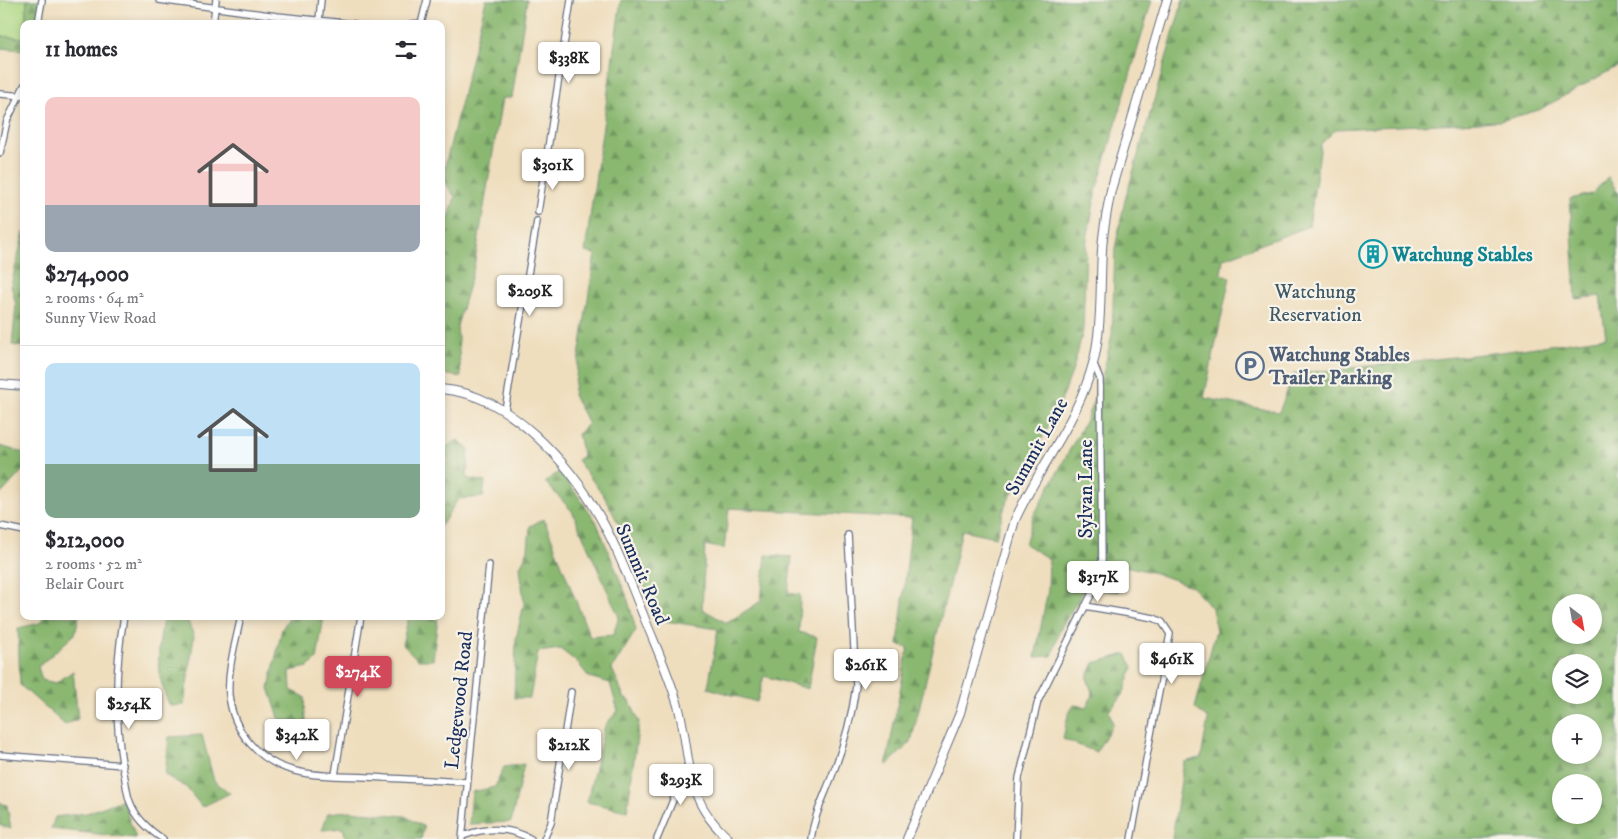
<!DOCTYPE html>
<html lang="en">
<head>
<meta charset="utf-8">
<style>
  body { margin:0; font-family:"IM FELL DW Pica",serif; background:#f2f2f3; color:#2b2b33; height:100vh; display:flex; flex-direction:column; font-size:19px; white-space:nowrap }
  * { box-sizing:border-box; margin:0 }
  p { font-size:16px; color:#7c7c81 }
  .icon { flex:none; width:28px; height:28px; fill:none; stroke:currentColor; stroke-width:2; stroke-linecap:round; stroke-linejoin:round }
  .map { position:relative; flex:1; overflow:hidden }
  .panel { position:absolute; left:20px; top:20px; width:425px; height:600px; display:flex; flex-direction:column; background:#fff; border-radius:10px; box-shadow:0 2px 8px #0003 }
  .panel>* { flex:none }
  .needle { width:32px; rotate:149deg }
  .controls { position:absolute; left:1552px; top:594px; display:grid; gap:10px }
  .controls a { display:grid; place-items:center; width:50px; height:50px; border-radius:50%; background:#fff; box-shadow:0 2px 8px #0003; font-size:25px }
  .price { position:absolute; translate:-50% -42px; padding:0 11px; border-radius:5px; background:#fff; color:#222; font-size:16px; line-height:32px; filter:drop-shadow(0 1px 2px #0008) }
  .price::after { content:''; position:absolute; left:50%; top:30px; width:15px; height:11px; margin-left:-8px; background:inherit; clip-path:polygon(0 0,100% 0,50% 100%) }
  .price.current { background:#d1495b; color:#fff }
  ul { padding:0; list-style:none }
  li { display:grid; align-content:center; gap:10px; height:265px; padding:0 25px }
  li+li { border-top:1px solid #e1e1e2 }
  li span { display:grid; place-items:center; height:155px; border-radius:10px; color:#555 }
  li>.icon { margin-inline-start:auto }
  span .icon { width:90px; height:90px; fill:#fffc; stroke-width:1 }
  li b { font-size:21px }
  h2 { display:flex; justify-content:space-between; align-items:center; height:60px; padding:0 25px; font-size:21px }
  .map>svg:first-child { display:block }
</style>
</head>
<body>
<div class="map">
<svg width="1618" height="839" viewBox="0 0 1618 839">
  <defs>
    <pattern id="forest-firs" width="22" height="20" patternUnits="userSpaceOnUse" patternTransform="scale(1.25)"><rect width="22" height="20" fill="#8ab871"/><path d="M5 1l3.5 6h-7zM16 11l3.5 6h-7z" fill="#709660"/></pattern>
  </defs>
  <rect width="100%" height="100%" fill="#f7f3e8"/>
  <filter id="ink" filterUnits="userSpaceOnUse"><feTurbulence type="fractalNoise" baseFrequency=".02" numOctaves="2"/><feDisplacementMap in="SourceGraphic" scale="10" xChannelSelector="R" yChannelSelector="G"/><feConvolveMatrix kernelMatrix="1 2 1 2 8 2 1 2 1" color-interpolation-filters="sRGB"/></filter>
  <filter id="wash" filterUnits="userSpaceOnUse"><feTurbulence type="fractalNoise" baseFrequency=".0096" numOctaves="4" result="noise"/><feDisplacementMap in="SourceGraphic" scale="20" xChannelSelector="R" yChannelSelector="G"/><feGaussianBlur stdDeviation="1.12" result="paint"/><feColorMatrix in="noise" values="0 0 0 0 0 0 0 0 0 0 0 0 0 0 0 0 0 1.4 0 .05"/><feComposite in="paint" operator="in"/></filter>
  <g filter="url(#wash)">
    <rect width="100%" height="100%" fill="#efdebe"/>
    <path fill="#aed883" stroke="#648470" d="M 0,0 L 27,0 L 24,38 L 0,36 Z"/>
    <path fill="url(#forest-firs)" stroke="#527468" fill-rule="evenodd" d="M 27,0 L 40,0 L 39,24 L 25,24 Z
      M 486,0 L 527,0 L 512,98 L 502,98 L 474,267 L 457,326 L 461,377 L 442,374 L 441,371 L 441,245 L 455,197 L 442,178 Z
      M 621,0 L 1152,0 L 1096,192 L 1086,245 L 1083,331 L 1073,369 L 1059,407 L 1005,506 L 996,537 L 962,530 L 911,742 L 886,766 L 908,648 L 898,645 L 912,518 L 729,508 L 724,549 L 705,545 L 702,609 L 727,623 L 761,601 L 766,555 L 792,557 L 788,593 L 800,595 L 799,632 L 817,637 L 808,689 L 764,676 L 757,702 L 708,688 L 718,629 L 658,620 L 624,534 L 604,496 L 577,460 L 583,456 L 578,434 L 588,423 L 573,395 L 595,254 L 585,252 Z
      M 1183,0 L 1618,0 L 1618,66 L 1539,110 L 1500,121 L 1336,129 L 1321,144 L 1309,226 L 1223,259 L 1221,274 L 1230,277 L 1204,398 L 1279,412 L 1294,374 L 1501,352 L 1606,337 L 1600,296 L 1576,299 L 1570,199 L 1592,194 L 1608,177 L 1618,193 L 1618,839 L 1172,839 L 1184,762 L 1201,758 L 1208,719 L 1195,708 L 1216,631 L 1212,608 L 1191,586 L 1155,573 L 1121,565 L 1118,592 L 1086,588 L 1060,629 L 1052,656 L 1035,657 L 1048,590 L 1049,559 L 1025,544 L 1033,517 L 1086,420 L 1102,378 L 1112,335 L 1115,248 L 1125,200 ZM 1561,602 L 1594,602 L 1594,635 L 1561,635 ZM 1561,662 L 1594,662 L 1594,695 L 1561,695 ZM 1561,722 L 1594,722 L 1594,755 L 1561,755 ZM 1561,782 L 1594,782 L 1594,815 L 1561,815 Z
      M 0,36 L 24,38 L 24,50 L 0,48 Z
      M 24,232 L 24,347 L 12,345 L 16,305 L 11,285 Z
      M 458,440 L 469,449 L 467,478 L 485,482 L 483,497 L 458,499 L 441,526 L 441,450 Z
      M 0,446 L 24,453 L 24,469 L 2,493 L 0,492 Z
      M 560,471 L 596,521 L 627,597 L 636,630 L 612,669 L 625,699 L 630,701 L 639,722 L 627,811 L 587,802 L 605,725 L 618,711 L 610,683 L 589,677 L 577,662 L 560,649 L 538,652 L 530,698 L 514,698 L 516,639 L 524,604 L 520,567 L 528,550 L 530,526 L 544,519 L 590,637 L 613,635 L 619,617 L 572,511 L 545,482 Z
      M 45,616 L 79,616 L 75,634 L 38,667 L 42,680 L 56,683 L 73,671 L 78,719 L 65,725 L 20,685 L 18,628 L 40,623 Z
      M 164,616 L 186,617 L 194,636 L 184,705 L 170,706 C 155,675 157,649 164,616 Z
      M 324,616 L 317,659 L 308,667 L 290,671 L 291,690 L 305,697 L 306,721 L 296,729 L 279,718 L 269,688 L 282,629 L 290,616 Z
      M 409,616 L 438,616 L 433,660 L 418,660 L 402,644 Z
      M 1126,654 L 1133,667 L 1123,695 L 1109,711 L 1113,724 L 1096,752 L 1063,739 L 1068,715 L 1074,705 L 1086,707 L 1093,695 L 1087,678 L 1094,663 Z
      M 202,735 L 214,781 L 230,793 L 202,807 L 186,787 L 165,775 L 169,737 Z
      M 524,764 L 511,822 L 469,824 L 472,792 L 495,787 L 504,767 Z
      M 122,800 L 136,838 L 51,829 L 55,817 L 87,813 Z
      M 0,803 L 7,805 L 11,829 L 0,825 Z
      M 349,811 L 405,816 L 424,827 L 421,839 L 346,839 L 343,828 L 322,830 L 328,813 Z"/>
  </g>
  <g filter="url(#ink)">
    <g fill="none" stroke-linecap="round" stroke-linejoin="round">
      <defs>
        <path id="street" d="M 159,0 L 277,16 L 355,24
          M 319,20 L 321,0
          M 38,24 L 42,0
          M 213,24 L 216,0
          M 411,24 L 422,23
          M 421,24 L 427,0
          M 0,94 L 24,96
          M 0,153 L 7,121 L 24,86
          M 538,212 L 571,0
          M 505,410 L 537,221
          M 0,526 L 24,531
          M 1085,606 L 1154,618 L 1162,622 L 1170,634 L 1131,839
          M 124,616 C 115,667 114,717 123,769 C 126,780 126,792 130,802 C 136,818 149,830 163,839
          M 241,616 C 236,641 227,670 229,695 C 233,732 259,762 295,771 C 318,777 344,776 367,777 C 400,779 433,780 466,782
          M 0,755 L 123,765
          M 335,775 L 361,616
          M 463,836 C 486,827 509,827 531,839
          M 462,839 L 489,565
          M 544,839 L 551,823 L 571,692
          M 657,839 L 687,766
          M 811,839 C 814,815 825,795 833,773 C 844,745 852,716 856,686 L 848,535
          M 1016,839 L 1019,778 L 1038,701 L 1094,589 L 1102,567 L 1100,379 L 1093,362"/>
        <path id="secondary" d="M 0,384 L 24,386
          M 441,389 C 478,392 507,410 534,434 C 594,489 615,543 644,617 C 656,647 670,677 679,709 C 692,761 683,799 729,839
          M 907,839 L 960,713 L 1015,520 C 1040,464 1078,422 1094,360 C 1102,325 1100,286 1102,250 C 1103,230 1107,210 1111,190 L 1167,0"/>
      </defs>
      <use href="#street" stroke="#656c80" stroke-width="8"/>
      <use href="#secondary" stroke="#656c80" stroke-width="10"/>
      <use href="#street" stroke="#fff" stroke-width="5.5"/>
      <use href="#secondary" stroke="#fff" stroke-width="8"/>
    </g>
  </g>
  <defs>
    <symbol id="building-ring" viewBox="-11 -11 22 22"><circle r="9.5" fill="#f7f3e8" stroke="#0f9aa8" stroke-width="1.5"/><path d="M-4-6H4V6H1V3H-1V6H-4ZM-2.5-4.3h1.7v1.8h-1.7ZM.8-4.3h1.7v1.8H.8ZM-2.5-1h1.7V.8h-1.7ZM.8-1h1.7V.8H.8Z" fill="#0f9aa8"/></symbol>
    <symbol id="parking-ring" viewBox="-11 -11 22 22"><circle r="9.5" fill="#f7f3e8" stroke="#5c6f8a" stroke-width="1.5"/><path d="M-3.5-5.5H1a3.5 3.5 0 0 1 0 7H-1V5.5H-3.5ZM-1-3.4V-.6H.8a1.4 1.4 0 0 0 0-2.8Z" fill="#5c6f8a"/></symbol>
  </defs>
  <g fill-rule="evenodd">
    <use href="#building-ring" x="1357" y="238" width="32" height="32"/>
    <use href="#parking-ring" x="1234" y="350" width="32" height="32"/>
  </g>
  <g text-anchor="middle" stroke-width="4.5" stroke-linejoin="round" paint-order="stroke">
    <g font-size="20" font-weight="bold" fill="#0d838f" stroke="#f7f3e8" text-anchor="start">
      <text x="1392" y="261">Watchung Stables</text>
    </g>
    <g font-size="20" fill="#405967" stroke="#f7f3e8">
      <text x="1315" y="298">Watchung<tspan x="1315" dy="23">Reservation</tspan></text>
    </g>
    <g font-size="20" font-weight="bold" fill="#4e5e75" stroke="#f7f3e8" text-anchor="start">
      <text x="1269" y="361">Watchung Stables<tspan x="1269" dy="23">Trailer Parking</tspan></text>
    </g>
    <g font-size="20" fill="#1b2f5e" stroke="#f7f3e8">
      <text transform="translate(1036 446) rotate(-61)" y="7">Summit Lane</text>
      <text transform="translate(1085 489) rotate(-90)" y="7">Sylvan Lane</text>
      <text transform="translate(643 574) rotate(67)" y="7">Summit Road</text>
      <text transform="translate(458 700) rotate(-84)" y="7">Ledgewood Road</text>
    </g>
  </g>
</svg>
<div class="controls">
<a><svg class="needle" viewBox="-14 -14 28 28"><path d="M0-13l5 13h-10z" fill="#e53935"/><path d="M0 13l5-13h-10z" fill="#7c7c81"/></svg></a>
<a><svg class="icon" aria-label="layers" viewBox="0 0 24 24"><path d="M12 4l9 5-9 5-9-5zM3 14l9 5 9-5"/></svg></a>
<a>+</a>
<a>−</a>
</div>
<b class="price" style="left:569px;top:84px">$338K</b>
<b class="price" style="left:553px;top:191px">$301K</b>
<b class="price" style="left:530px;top:317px">$209K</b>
<b class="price" style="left:1098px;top:603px">$317K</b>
<b class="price" style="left:1172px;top:685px">$461K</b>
<b class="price" style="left:866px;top:691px">$261K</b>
<b class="price current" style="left:358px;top:698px">$274K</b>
<b class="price" style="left:129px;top:730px">$254K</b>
<b class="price" style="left:297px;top:761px">$342K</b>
<b class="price" style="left:569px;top:771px">$212K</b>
<b class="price" style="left:681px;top:806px">$293K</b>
<section class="panel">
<h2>11 homes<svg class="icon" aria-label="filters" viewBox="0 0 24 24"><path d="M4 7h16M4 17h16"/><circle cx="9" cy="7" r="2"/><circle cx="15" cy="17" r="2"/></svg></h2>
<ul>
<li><span style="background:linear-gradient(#f6c9c9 70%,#9aa5b1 0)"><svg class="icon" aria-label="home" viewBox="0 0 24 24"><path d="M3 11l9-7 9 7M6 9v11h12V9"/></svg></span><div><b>$274,000</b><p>2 rooms · 64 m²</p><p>Sunny View Road</p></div></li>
<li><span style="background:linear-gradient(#bfe0f5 65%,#7fa58c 0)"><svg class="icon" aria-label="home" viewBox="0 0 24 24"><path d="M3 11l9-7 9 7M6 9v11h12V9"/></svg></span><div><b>$212,000</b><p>2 rooms · 52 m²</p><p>Belair Court</p></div></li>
</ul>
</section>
</div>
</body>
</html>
